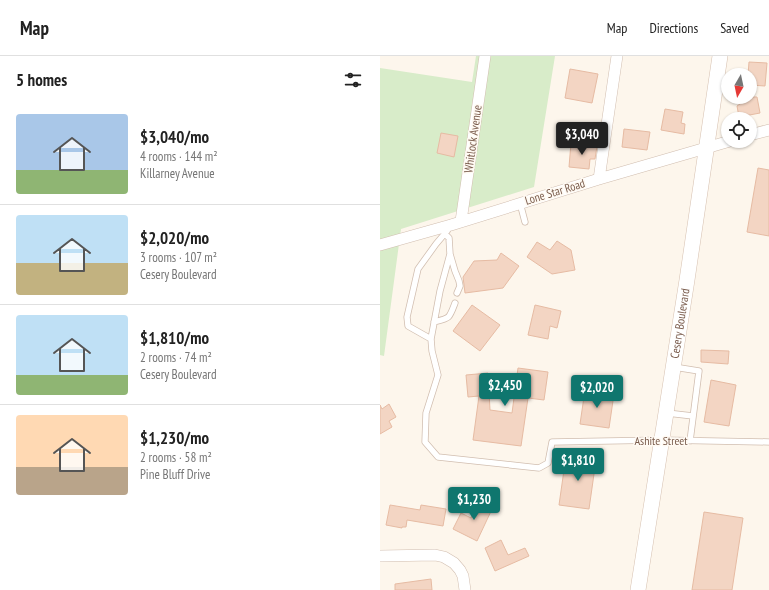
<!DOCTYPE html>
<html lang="en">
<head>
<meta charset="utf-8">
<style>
  body { margin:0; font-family:"PT Sans Narrow",sans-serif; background:#f6f6f6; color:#222; height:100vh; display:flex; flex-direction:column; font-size:15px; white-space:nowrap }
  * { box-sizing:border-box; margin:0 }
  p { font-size:13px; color:#767676 }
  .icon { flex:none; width:22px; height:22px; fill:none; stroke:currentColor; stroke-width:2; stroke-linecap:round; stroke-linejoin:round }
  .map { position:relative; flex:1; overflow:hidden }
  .sheet { display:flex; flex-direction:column; background:#fff; width:380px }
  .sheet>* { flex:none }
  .needle { width:26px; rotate:189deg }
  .buttons { position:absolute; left:341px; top:12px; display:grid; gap:8px }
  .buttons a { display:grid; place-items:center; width:36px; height:36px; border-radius:50%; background:#fff; box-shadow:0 1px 3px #0004; font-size:20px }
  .price { position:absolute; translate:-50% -34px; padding:0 9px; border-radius:4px; background:#0f766e; color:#fff; font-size:13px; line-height:26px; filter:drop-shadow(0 1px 2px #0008) }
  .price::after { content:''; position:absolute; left:50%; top:24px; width:12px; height:9px; margin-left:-6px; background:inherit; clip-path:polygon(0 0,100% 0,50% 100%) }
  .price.on { background:#222; color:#fff }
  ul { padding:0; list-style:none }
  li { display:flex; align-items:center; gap:12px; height:100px; padding:0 16px }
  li+li { border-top:1px solid #e0e0e0 }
  li span { display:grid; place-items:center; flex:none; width:112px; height:80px; border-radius:4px; color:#555 }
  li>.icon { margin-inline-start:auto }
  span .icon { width:48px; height:48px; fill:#fffc; stroke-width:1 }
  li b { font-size:17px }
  h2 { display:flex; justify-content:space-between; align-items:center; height:48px; padding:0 16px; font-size:17px }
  header { display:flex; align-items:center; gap:24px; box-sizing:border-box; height:56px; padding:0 20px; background:#fff; border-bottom:1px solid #e0e0e0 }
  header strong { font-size:19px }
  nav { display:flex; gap:22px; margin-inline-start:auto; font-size:14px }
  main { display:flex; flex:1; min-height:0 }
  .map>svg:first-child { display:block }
</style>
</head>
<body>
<header>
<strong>Map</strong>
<nav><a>Map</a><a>Directions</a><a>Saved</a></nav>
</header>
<main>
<section class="sheet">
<h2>5 homes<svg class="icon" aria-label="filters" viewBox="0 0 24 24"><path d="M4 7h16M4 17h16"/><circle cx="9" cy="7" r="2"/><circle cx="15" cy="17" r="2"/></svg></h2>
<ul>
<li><span style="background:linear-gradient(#a9c7e8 70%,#8fb573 0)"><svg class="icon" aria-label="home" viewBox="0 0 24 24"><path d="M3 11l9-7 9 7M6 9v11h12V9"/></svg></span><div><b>$3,040/mo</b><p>4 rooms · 144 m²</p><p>Killarney Avenue</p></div></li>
<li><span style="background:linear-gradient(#bfe0f5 60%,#c2b280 0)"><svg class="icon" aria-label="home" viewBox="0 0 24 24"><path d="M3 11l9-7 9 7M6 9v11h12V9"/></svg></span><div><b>$2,020/mo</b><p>3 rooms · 107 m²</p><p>Cesery Boulevard</p></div></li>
<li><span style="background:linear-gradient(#bfe0f5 75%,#8fb573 0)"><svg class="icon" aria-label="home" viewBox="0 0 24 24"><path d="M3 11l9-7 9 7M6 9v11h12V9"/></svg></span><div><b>$1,810/mo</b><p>2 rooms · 74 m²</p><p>Cesery Boulevard</p></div></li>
<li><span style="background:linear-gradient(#ffd9b3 65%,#b9a48a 0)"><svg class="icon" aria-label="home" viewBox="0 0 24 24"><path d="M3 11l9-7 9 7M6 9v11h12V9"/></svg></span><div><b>$1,230/mo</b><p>2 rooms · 58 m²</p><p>Pine Bluff Drive</p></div></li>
</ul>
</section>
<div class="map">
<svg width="389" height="534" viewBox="0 0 389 534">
  <rect width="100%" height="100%" fill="#fdf6ec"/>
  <path fill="#d8ecc9" d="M 96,0 L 175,0 L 154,131 L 21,173 L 4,300 L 0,299 L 0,12 L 92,26 Z"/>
  <path fill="#f3d5c3" stroke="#e6bba3" d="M 369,6 L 387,7 L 385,30 L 370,29 L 370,19 L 368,19 Z
    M 190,13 L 218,18 L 212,47 L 185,42 Z
    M 359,41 L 377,41 L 380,57 L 359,61 L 357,50 L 360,48 Z
    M 285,53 L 303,56 L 301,67 L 305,68 L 304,78 L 281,74 Z
    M 244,73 L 270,76 L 267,94 L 242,91 Z
    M 61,77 L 78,80 L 74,101 L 57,97 Z
    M 191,87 L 217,90 L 215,103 L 210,103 L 209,113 L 189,111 Z
    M 378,112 L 389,114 L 389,180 L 367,176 Z
    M 177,185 L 191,194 L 195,214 L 172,218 L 147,201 L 157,186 L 170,194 Z
    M 121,197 L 139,210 L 123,232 L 85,237 L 83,221 L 94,205 L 117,204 Z
    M 92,249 L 120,269 L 100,295 L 73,275 Z
    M 155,249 L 181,255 L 177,272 L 170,270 L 168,283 L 148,279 Z
    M 321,294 L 349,295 L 348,308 L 321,306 Z
    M 138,312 L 168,316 L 164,344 L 148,342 L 141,390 L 93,384 L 99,340 L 88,341 L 86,319 L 108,317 L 110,354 L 132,357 Z
    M 331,324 L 356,329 L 349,370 L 324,366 Z
    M 205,334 L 234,338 L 229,372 L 200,368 Z
    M 9,348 L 16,361 L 9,365 L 12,371 L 0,378 L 0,349 L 2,353 Z
    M 186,400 L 216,404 L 209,453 L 179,449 Z
    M 99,444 L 113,451 L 97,485 L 73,473 L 81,457 L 91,462 Z
    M 10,449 L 40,454 L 41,449 L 66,453 L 63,470 L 27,464 L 26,471 L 22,471 L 22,472 L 6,469 Z
    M 324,456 L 363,462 L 352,534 L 312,534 Z
    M 121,484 L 128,499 L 145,492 L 149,500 L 115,515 L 105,492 Z
    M 51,523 L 52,534 L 15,534 L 15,528 Z"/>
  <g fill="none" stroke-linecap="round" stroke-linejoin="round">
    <defs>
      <path id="service" d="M 140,147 L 145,166
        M 65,178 L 69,182 L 70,198 L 60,235 L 51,283 L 52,295 L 58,319 L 46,357 L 45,386 L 58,401 L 159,412 L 168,407 L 172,386 L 282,384 L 389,386
        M 70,198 L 75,215 L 79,225 L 80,230 L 77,237
        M 54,266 C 70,262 69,263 75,247
        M 51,283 L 28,270 L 27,261 L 38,213 L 56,188 L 67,175
        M 294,311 L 319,315 L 310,385
        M 287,357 L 313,360"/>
      <path id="minor" d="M 370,79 L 389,74
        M 219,123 L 237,0
        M 81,165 L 105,0
        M 0,189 L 71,169 L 219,123 L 350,85
        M 0,500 L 55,499 L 64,501 L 74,507 L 80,514 L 83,520 L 85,534"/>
      <g id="secondary">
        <path id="s1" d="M 258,534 L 307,224 L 340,0"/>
      </g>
    </defs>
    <use href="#service" stroke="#d1beb0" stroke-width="7"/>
    <use href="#minor" stroke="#d1beb0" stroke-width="12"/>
    <use href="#secondary" stroke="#d6c0b0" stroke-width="16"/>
    <use href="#service" stroke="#fff" stroke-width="5.5"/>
    <use href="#minor" stroke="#fff" stroke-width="11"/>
    <use href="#secondary" stroke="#fff" stroke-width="15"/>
  </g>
  <g text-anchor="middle" stroke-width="3" stroke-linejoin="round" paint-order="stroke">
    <g font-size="12" fill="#7a5c4d" stroke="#fffaf3">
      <text transform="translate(93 83) rotate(-82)" y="4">Whitlock Avenue</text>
      <text transform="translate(175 136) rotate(-17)" y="4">Lone Star Road</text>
      <text dy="4" stroke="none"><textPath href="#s1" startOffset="270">Cesery Boulevard</textPath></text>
      <text x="281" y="389">Ashite Street</text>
    </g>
  </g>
</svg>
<div class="buttons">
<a><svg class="needle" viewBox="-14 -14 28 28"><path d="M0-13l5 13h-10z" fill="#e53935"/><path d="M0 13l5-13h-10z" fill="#767676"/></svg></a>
<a><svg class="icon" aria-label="locate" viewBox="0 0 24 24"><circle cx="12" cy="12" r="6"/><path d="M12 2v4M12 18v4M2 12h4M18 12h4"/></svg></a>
</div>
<b class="price on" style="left:202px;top:100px">$3,040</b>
<b class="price" style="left:125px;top:351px">$2,450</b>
<b class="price" style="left:217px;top:353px">$2,020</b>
<b class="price" style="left:198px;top:426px">$1,810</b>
<b class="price" style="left:94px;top:465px">$1,230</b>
</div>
</main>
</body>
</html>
